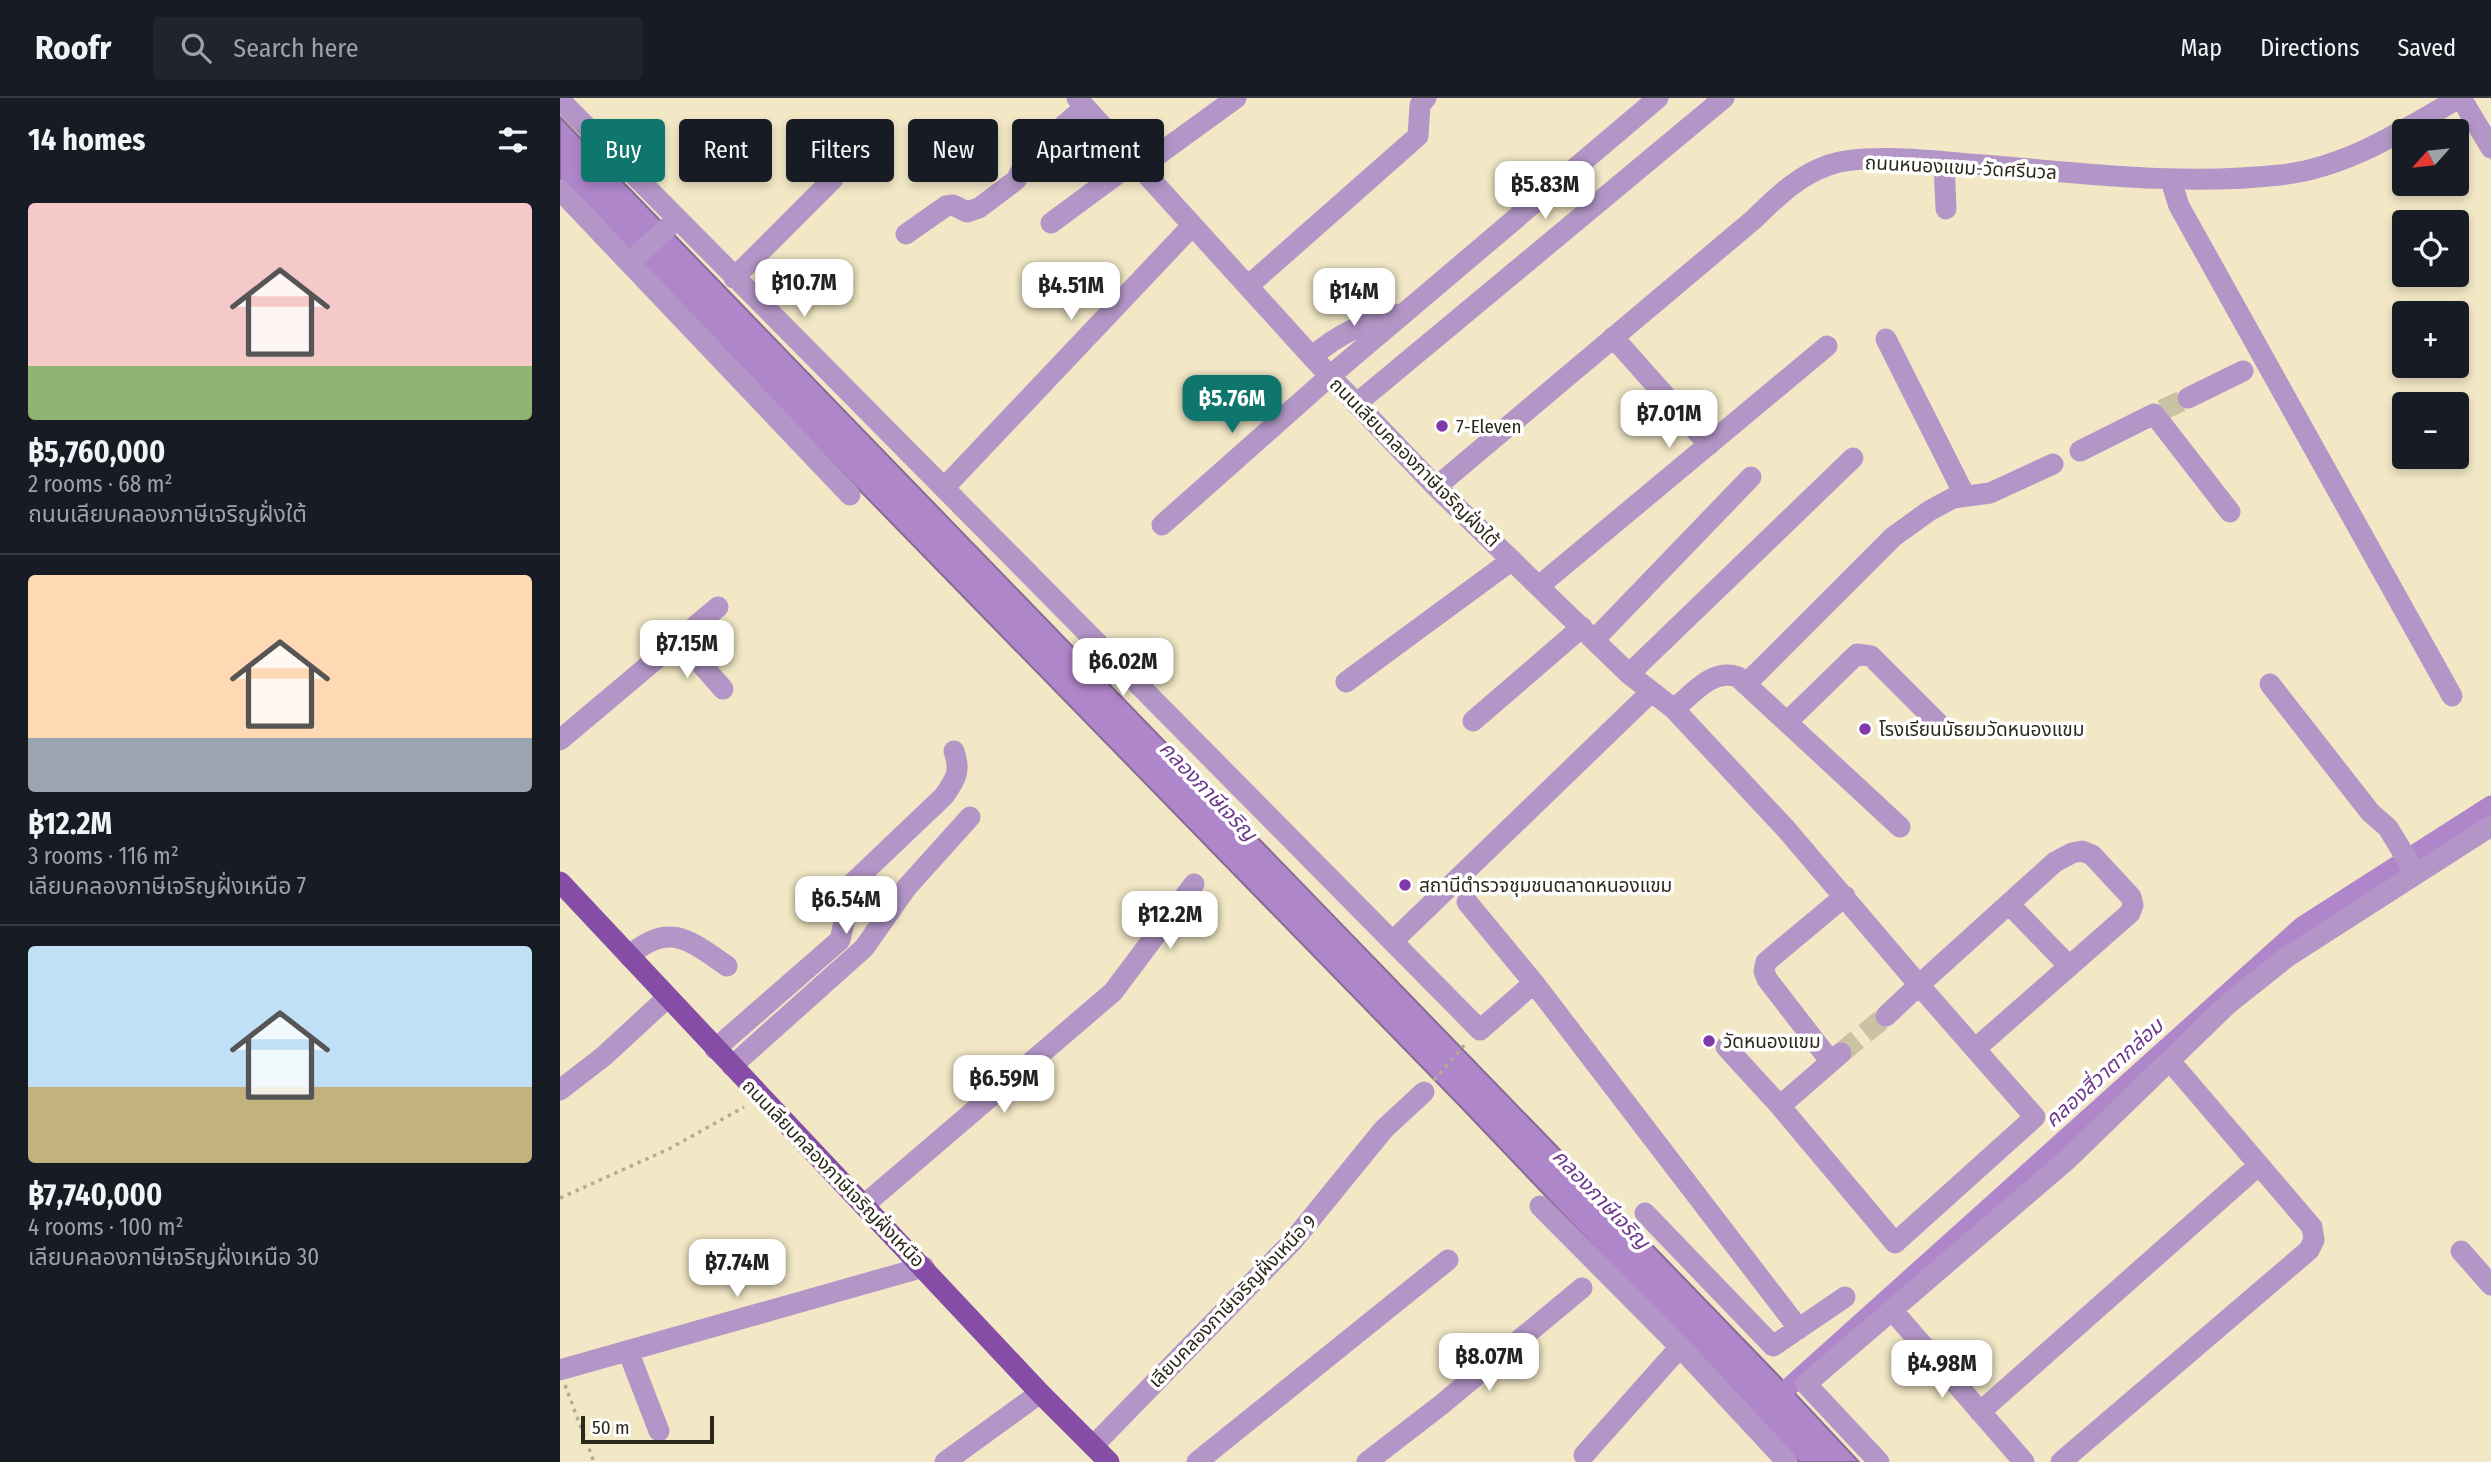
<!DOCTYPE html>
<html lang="en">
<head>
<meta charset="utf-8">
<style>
  body { margin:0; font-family:"Fira Sans Condensed","Noto Sans Thai",sans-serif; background:#20242c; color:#f1f3f6; height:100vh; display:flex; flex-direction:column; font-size:26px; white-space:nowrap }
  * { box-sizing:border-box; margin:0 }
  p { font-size:23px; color:#9ea1a6 }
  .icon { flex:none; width:38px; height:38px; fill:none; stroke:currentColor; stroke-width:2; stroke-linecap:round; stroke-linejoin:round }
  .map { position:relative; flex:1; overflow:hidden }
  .side { display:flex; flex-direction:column; background:#171b24; width:560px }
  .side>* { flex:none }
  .hud { position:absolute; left:21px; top:21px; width:665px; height:63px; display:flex; gap:14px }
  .needle { width:46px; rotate:243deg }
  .controls { position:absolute; left:1832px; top:21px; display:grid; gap:14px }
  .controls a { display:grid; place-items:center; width:77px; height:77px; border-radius:7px; background:#171b24; box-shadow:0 4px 10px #0003; font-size:35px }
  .scale { position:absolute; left:21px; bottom:18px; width:133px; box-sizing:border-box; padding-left:7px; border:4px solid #2c281b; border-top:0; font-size:19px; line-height:24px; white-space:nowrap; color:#2c281b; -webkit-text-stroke:5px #fff; paint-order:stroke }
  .price { position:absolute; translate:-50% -60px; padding:0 16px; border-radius:14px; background:#fff; color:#222; font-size:23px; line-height:46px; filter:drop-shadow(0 2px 4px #0008) }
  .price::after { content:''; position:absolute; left:50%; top:42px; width:21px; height:16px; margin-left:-10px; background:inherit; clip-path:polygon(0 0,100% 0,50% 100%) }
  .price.active { background:#0f766e; color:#fff }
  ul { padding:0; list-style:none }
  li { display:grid; align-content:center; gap:14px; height:371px; padding:0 28px }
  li+li { border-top:2px solid #363941 }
  li span { display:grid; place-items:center; height:217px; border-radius:7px; color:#555 }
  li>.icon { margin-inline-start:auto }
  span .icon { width:126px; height:126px; fill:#fffc; stroke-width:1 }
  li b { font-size:30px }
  h2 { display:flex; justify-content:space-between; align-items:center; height:84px; padding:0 28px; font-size:30px }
  .chip { padding:0 24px; border-radius:7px; background:#171b24; box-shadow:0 4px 10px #0003; font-size:24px; line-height:63px }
  .chip.active { background:#0f766e; color:#fff }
  header { display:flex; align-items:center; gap:42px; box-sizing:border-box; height:98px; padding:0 35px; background:#171b24; border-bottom:2px solid #363941 }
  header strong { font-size:33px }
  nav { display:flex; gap:38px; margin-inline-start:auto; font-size:24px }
  .search { width:490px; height:63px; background:#20242c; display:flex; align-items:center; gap:18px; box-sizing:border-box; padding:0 24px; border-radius:7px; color:#9ea1a6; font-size:26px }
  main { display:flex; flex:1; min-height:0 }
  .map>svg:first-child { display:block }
</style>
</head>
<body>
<header>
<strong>Roofr</strong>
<div class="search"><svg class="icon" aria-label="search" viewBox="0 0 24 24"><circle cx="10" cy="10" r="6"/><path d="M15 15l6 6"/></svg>Search here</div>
<nav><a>Map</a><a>Directions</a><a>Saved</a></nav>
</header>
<main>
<section class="side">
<h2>14 homes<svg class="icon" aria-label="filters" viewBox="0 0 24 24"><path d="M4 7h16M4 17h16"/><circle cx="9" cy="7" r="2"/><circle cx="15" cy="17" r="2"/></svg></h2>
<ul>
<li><span style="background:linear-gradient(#f6c9c9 75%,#8fb573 0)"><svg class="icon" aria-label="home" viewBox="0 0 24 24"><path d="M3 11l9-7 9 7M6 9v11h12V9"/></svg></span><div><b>฿5,760,000</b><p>2 rooms · 68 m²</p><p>ถนนเลียบคลองภาษีเจริญฝั่งใต้</p></div></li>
<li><span style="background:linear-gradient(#ffd9b3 75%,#9aa5b1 0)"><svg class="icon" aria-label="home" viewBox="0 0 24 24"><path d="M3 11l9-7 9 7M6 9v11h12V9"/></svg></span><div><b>฿12.2M</b><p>3 rooms · 116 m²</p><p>เลียบคลองภาษีเจริญฝั่งเหนือ 7</p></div></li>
<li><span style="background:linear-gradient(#bfe0f5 65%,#c2b280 0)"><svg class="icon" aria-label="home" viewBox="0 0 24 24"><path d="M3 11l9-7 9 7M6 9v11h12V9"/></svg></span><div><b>฿7,740,000</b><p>4 rooms · 100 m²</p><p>เลียบคลองภาษีเจริญฝั่งเหนือ 30</p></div></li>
</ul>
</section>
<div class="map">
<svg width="1931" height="1364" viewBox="0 0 1931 1364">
  <rect width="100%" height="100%" fill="#f2e8c6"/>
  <path fill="#b086cb" stroke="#886a96" stroke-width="2" d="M 0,19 L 1214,1273 L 1299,1364 L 1239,1364 L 900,1008 L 0,85 Z"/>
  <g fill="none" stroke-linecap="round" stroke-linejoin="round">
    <path stroke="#b086cb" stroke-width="19" d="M 1210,1306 L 1742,828 L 1931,707"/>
    <path stroke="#cac2a4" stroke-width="21" stroke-dasharray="21 10" stroke-linecap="butt" d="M 1602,312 L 1628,300
      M 1281,955 L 1326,918"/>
    <path stroke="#b4ac90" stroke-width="3.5" stroke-dasharray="3.5 5" stroke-linecap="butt" d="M 874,982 L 906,945
      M 0,1100 L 109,1051 L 184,1009
      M 5,1287 L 34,1364"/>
    <path stroke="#b396c7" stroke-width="21" d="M 517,0 L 752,259 L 876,389 L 1069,576 L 1114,611 L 1226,731 L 1359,887 L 1326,918
      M 1901,0 L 1931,50
      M 0,2 L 384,390
      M 1384,64 L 1386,111
      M 581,69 L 676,0
      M 1611,83 L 1619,108 L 1892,598
      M 0,92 L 290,397
      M 491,125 L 575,63
      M 632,128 L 384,390 L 920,932 L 974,885 L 1239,1231
      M 346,136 L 386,108 L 393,107 L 407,114 L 419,110 L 456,82 L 469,58 L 525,9
      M 69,165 L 117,121
      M 174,180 L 273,81 L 246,45
      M 688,188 L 858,38 L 860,7 L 866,0
      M 1053,239 L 1149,347
      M 1326,241 L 1405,398
      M 752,259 C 779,235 805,224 840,216
      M 1628,300 L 1683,273
      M 796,306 L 1164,0
      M 1520,353 L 1594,316 L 1670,414
      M 876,389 L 1193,122 C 1217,99 1237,78 1269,67 C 1306,54 1383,64 1423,67 C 1522,75 1621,88 1720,77 C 1786,70 1842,33 1899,0
      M 602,427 L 770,278 L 1098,0
      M 979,488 L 1267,248
      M 1034,542 L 1191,379
      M 117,543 L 128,551 L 163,591
      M 1069,576 L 1293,360
      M 786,584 L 952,462
      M 1186,586 L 1333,439 L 1369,413 L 1393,400 L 1430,395 L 1493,366
      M 1710,586 L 1810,714 L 1828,730 L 1856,776
      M 1114,611 C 1134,595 1152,570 1178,579 L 1340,729
      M 913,623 L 1022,529
      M 1227,624 L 1297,556 L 1311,558 L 1383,630
      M 0,642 L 158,509
      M 1522,753 L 1532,757 L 1571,799 L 1573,807 L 1570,815 L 1415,951 L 1359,887 L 1495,764 L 1512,755 Z
      M 907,804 L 974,885
      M 1449,806 L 1509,868
      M 833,843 L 1090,595
      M 69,858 C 109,823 129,842 167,868
      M 1166,949 L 1220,1008
      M 155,951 L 280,842 L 284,824 L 279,798 L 384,698 C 396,681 401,673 394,653
      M 1281,955 L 1220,1008 L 1335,1145 L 1475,1019 L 1415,951
      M 1271,964 L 1207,881 L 1204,873 L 1206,864 L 1285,798
      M 172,968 L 304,850 L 347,789 L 410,719
      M 0,992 L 44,958 L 108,899
      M 304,1107 L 553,894 L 634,786
      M 980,1108 L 1120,1249 L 1227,1364
      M 1085,1115 L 1213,1248 L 1285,1199
      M 1901,1153 L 1931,1187
      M 1332,1212 L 1464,1364
      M 68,1253 L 99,1333
      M 0,1272 L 364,1169
      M 1420,1314 L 1699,1067
      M 533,1348 L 732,1144 L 824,1031 L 864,994
      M 1024,1357 L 1120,1249
      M 385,1364 L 480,1295
      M 637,1364 L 888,1162
      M 807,1364 L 881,1307 L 1022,1190
      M 1319,1364 L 1246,1286 L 1508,1061 L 1668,906 L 1727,859 L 1931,728
      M 1501,1364 L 1749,1152 L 1754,1142 L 1752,1129 L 1610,963"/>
    <path stroke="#854da6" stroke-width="21" d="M 0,784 L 480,1295 L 549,1364"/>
  </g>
  <g fill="#8238aa" stroke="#fff" stroke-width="2.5">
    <circle cx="882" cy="328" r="7"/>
    <circle cx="1305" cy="631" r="7"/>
    <circle cx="845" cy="787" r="7"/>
    <circle cx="1149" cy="943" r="7"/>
  </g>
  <g text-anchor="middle" stroke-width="7" stroke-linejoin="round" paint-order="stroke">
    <g font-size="19" fill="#2c281b" stroke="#fff">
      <text transform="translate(1401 69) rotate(3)" y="7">ถนนหนองแขม-วัดศรีนวล</text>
      <text transform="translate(855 364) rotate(45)" y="7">ถนนเลียบคลองภาษีเจริญฝั่งใต้</text>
      <text transform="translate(274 1075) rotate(46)" y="7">ถนนเลียบคลองภาษีเจริญฝั่งเหนือ</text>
      <text transform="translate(672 1203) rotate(-46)" y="7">เลียบคลองภาษีเจริญฝั่งเหนือ 9</text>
    </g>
    <g font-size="19" fill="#2c281b" stroke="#fff" text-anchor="start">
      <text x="896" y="335">7-Eleven</text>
      <text x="1319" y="638">โรงเรียนมัธยมวัดหนองแขม</text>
      <text x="859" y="794">สถานีตำรวจชุมชนตลาดหนองแขม</text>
      <text x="1163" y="950">วัดหนองแขม</text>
    </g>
    <g font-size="21" font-style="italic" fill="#6e388c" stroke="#fff">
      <text transform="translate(648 693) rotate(46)" y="7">คลองภาษีเจริญ</text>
      <text transform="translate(1544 975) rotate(-42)" y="7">คลองสี่วาตากล่อม</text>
      <text transform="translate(1041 1101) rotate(46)" y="7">คลองภาษีเจริญ</text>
    </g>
  </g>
</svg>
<div class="controls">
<a><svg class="needle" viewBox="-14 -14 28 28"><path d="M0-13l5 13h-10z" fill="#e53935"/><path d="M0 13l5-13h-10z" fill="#9ea1a6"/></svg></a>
<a><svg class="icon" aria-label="locate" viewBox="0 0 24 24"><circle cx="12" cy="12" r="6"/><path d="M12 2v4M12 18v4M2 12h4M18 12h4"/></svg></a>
<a>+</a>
<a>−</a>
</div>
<div class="scale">50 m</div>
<b class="price" style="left:985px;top:123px">฿5.83M</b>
<b class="price" style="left:244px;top:221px">฿10.7M</b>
<b class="price" style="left:511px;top:224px">฿4.51M</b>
<b class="price" style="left:794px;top:230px">฿14M</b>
<b class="price active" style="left:672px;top:337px">฿5.76M</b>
<b class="price" style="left:1109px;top:352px">฿7.01M</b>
<b class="price" style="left:127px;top:582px">฿7.15M</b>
<b class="price" style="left:563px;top:600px">฿6.02M</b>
<b class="price" style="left:286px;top:838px">฿6.54M</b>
<b class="price" style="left:610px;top:853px">฿12.2M</b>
<b class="price" style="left:444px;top:1017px">฿6.59M</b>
<b class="price" style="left:177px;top:1201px">฿7.74M</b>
<b class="price" style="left:929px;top:1295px">฿8.07M</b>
<b class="price" style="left:1382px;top:1302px">฿4.98M</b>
<div class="hud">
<a class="chip active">Buy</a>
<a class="chip">Rent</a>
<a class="chip">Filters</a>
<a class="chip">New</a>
<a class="chip">Apartment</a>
</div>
</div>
</main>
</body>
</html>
